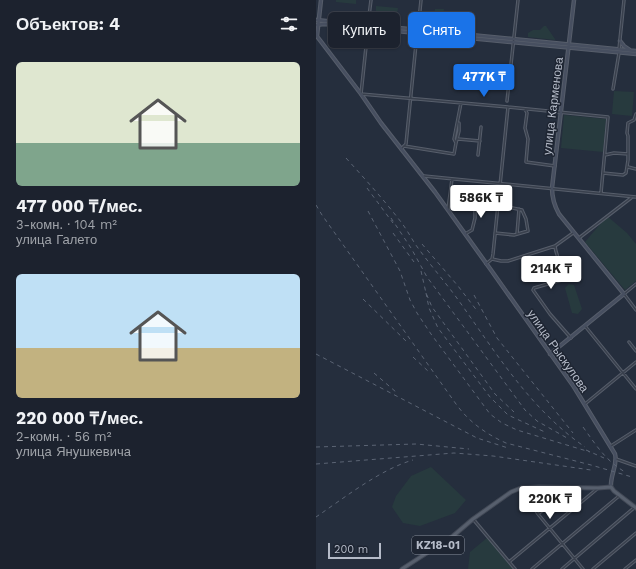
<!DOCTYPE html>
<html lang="ru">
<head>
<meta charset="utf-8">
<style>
  body { margin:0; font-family:"Work Sans",sans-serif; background:#292f3a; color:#f1f3f6; height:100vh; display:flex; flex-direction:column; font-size:15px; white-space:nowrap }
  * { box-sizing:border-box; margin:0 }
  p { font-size:13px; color:#a0a4aa }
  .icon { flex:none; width:22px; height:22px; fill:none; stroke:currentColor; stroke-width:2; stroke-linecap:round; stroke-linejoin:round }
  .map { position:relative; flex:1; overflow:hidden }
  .sheet { display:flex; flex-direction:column; background:#1c222e; width:316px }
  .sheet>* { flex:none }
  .hud { position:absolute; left:12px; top:12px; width:248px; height:36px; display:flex; gap:8px }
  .scale { position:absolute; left:12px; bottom:10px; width:53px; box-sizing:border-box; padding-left:4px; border:2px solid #b5bbc8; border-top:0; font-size:11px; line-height:14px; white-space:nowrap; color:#b5bbc8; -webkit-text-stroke:3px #1e2532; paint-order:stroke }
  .price { position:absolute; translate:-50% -34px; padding:0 9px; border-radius:4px; background:#fff; color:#222; font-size:13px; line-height:26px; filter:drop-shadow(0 1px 2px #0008) }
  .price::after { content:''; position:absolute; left:50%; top:24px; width:12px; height:9px; margin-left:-6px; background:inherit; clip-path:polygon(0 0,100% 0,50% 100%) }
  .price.current { background:#1a73e8; color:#fff }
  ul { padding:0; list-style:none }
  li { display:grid; align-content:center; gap:8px; height:212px; padding:0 16px }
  li span { display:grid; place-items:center; height:124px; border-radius:6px; color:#555 }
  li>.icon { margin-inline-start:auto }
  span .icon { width:72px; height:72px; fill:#fffc; stroke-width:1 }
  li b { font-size:17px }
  h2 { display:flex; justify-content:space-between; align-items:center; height:48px; padding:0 16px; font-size:17px }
  .chip { padding:0 14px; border-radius:6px; background:#1c222e; box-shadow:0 1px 3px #0004,0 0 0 1px #3a3f4a; font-size:14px; line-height:36px }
  .chip.current { background:#1a73e8; color:#fff }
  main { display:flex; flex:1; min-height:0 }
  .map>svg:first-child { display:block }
</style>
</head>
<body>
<main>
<section class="sheet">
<h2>Объектов: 4<svg class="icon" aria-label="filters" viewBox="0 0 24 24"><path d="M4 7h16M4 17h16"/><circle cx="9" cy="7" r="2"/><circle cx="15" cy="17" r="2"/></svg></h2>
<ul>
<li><span style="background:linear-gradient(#dfe7d0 65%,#7fa58c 0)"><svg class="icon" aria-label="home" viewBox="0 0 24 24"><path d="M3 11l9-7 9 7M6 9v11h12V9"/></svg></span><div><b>477 000 ₸/мес.</b><p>3-комн. · 104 m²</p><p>улица Галето</p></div></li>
<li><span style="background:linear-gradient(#bfe0f5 60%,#c2b280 0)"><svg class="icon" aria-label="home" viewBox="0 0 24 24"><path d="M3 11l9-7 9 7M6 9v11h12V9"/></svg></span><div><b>220 000 ₸/мес.</b><p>2-комн. · 56 m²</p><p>улица Янушкевича</p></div></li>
</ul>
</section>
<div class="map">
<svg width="320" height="569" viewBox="0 0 320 569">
  <rect width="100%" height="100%" fill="#252e3d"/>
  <path fill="#273a3e" d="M 20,0 L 40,0 L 40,4 L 20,2 Z
    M 60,6 L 82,8 L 81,14 L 60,12 Z
    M 119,9 L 128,9 L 127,17 L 118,16 Z
    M 228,26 L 230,26 L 239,39 L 239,40 L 212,37 L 212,33 L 217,30 L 224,30 Z
    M 161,65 L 182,67 L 181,80 L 160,79 Z
    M 298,91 L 318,92 L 316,116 L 296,114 Z
    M 248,115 L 290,119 L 287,152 L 245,148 Z
    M 291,216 L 311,233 L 320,244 L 320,281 L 309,290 L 269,242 Z
    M 253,284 L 258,285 L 266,309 L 262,314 L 256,313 L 249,288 Z
    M 115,467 L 150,500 L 139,513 L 104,526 L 87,523 L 76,507 L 80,496 L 95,476 Z
    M 172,537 L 198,569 L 152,569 L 154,552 Z"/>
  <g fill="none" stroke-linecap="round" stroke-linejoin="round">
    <defs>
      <path id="street" d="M 52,24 L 55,0
        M 52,28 L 45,94 L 192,107 L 292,117 L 285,193
        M 102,30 L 105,0
        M 303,49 L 308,0
        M 297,89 L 303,53
        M 191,101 L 202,0
        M 209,109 L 211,113 L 209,128 L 212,139 L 210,162 L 239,166
        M 142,139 L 164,141
        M 140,143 L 143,131 L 143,123
        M 88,146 L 138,154 L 140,143 L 138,139 L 145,103
        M 85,149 L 90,144 L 101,34
        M 162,155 L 165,127
        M 289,155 L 298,153 L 312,154
        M 312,167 L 320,169
        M 287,173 L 307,175 L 310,173 L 312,160 L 312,136 L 311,133 L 312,123 L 318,120 L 320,114
        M 108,176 L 320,197
        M 132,209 L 136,179
        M 179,233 L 198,235 L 212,231 L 210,219 L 206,210 L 182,205
        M 149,234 L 156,230 L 159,218 L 159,209 L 153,207
        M 201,234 L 203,209
        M 263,238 L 315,198
        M 239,246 C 240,258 248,267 249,279 L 218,288 L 217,290 L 234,314 L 255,338
        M 176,259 L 185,261 L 192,261 L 239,246 L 257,233
        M 170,264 L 176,259 L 177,254 L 192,107
        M 320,284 L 308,294 L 320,310
        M 269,326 L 320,389
        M 313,342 L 320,351
        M 269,404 L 320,362
        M 295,446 L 320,430
        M 300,459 L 320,466
        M 205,488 L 222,514 L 267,569
        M 222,514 L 241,499 L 244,487
        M 157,519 L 199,569
        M 193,562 L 281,489
        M 216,569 L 303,496
        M 246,569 L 319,507
        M 277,569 L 320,533
        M 309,569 L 320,560"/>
      <path id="secondary" d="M 0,20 L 320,51
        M 0,25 L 8,24 L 320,54
        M 0,35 L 45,94 L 65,123 L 119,192 L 175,270 L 258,387 L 299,454 C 302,465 294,475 295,487
        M 1,36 L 5,0
        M 304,41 L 308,46 L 314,50
        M 234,354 L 308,294 L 243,214 C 238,205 236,198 236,188 L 258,0"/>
      <path id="primary" d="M 86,569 L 137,536 L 157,519 L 195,492 L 205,488 L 223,487 L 282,488 L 295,487 L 298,491 L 320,508"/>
    </defs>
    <use href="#street" stroke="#575e6b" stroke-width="3.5"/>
    <use href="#secondary" stroke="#575e6b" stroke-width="4.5"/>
    <use href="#primary" stroke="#424956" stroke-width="5"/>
    <use href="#street" stroke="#39404d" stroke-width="1.5"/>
    <use href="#secondary" stroke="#474f60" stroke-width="2.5"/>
    <use href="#primary" stroke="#575f6d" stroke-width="3"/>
    <path stroke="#5b6474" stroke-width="1" stroke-dasharray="4 4" stroke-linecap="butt" d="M 30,158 C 49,179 68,200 85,222 C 92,231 96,240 102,248 C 115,266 130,283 143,301 C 180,353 215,410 269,447
      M 51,188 L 77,223
      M 0,205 L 6,215 L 140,404 C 153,422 170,434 190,443 L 275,465 L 316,477
      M 52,211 L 84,271 L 94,300 L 101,313 L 115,334 L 174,414 L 186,423 L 201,430 L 274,452
      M 75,218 L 95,248 L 111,277 L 209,410 L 221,421 L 251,438
      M 77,233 L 98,262
      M 106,244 L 142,286 L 162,312
      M 105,271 L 110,293 L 116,307 L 179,394 L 198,412
      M 110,293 L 113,308 L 122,328 L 174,397 L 192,415 L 231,433
      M 158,295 L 181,338 L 257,433
      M 47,299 L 92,343
      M 0,354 L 161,438 L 192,448
      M 97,357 L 113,372
      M 58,373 L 80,392
      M 267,427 C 280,445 289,460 309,472
      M 0,447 L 100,444 L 153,449
      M 270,450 L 288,458
      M 0,464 L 138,453 L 177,456 L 275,470
      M 0,517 C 28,498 65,469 97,460"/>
  </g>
  <g text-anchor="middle" stroke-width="3" stroke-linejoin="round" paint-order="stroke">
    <rect fill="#1e2532" stroke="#888e9b" stroke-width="1" x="96" y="536" width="52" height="18" rx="3"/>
    <g font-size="11" font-weight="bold" fill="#b5bbc8">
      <text x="122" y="549">KZ18-01</text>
    </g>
    <g font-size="12" fill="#b5bbc8" stroke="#1e2532">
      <text transform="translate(237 106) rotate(-83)" y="4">улица Карменова</text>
      <text transform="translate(242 351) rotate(55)" y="4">улица Рыскулова</text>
    </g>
  </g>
</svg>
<div class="scale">200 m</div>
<b class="price current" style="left:168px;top:98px">477K ₸</b>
<b class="price" style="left:165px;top:219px">586K ₸</b>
<b class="price" style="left:235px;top:290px">214K ₸</b>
<b class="price" style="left:234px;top:520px">220K ₸</b>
<div class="hud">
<a class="chip">Купить</a>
<a class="chip current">Снять</a>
</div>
</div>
</main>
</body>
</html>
